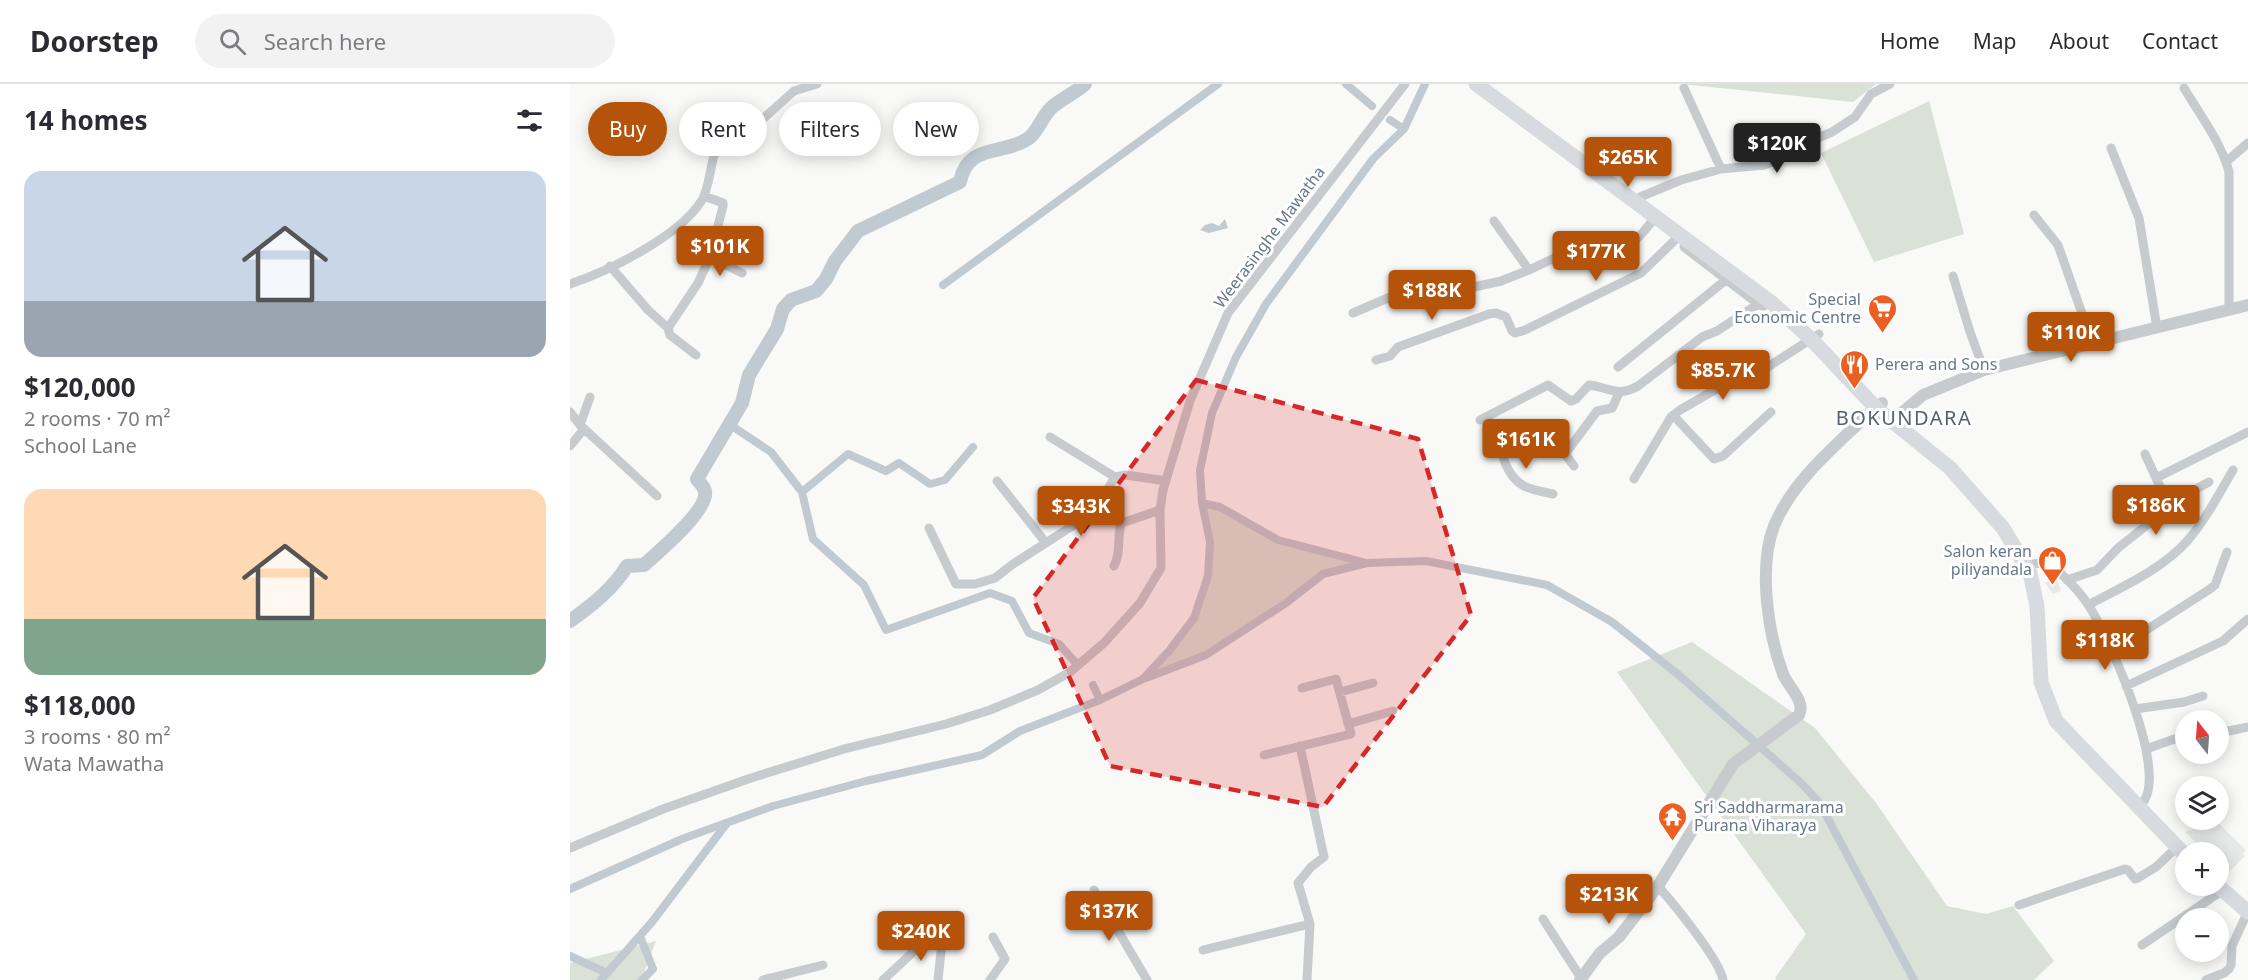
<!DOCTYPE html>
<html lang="en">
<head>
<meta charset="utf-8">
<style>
  body { margin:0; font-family:"Noto Sans",sans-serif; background:#f2f2f3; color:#2b2b33; height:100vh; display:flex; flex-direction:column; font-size:22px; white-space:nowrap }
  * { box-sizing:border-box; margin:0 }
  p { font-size:20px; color:#7c7c81 }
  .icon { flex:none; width:33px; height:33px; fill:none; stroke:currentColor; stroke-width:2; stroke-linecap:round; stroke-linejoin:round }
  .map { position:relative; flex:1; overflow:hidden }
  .panel { display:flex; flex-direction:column; background:#fff; width:570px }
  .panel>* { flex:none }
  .guide { position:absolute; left:18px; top:18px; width:570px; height:54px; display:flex; gap:12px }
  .needle { width:39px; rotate:343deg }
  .controls { position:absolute; left:1605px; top:626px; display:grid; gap:12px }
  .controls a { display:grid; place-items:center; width:54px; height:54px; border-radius:50%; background:#fff; box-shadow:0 3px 15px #0003; font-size:30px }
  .price { position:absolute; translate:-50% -51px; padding:0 14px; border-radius:6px; background:#b45309; color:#fff; font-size:20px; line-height:39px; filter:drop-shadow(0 2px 3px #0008) }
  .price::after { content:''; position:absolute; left:50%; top:36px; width:18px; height:14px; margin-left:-9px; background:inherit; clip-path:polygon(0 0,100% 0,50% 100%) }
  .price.current { background:#222; color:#fff }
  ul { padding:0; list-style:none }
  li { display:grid; align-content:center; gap:12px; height:318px; padding:0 24px }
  li span { display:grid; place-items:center; height:186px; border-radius:18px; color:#555 }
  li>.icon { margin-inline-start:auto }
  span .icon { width:108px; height:108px; fill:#fffc; stroke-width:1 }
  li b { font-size:26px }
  h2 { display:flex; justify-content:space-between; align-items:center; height:72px; padding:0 24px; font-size:26px }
  .chip { padding:0 21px; border-radius:27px; background:#fff; box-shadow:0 3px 15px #0003; font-size:21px; line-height:54px }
  .chip.current { background:#b45309; color:#fff }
  header { display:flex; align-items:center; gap:36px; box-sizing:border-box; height:84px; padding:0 30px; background:#fff; border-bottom:2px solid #e1e1e2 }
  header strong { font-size:28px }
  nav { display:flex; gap:33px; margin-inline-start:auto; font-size:21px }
  .search { width:420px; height:54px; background:#f2f2f3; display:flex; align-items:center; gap:15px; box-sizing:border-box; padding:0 21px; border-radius:33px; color:#7c7c81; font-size:22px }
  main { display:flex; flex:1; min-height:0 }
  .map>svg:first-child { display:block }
</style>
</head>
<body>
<header>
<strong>Doorstep</strong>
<div class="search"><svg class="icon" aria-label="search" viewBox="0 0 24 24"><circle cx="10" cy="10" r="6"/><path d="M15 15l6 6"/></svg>Search here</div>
<nav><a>Home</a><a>Map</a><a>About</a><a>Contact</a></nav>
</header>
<main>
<section class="panel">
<h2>14 homes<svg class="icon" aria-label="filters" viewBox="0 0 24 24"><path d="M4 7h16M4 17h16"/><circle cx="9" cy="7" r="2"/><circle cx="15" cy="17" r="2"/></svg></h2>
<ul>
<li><span style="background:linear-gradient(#c9d6e8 70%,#9aa5b1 0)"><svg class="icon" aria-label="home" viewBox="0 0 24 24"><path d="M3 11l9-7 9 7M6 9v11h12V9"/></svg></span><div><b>$120,000</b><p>2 rooms · 70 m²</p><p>School Lane</p></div></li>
<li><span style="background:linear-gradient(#ffd9b3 70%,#7fa58c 0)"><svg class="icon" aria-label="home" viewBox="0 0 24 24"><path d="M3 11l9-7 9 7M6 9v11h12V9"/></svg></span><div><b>$118,000</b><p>3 rooms · 80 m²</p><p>Wata Mawatha</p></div></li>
</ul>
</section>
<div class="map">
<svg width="1678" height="896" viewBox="0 0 1678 896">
  <rect width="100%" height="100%" fill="#f9f9f7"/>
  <path fill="#e7e8e8" d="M 1486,492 L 1491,507 L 1483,510 L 1475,499 Z
    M 1645,736 L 1676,766 L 1672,770 L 1675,772 L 1658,789 L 1649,780 L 1648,768 L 1636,768 L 1615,748 Z"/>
  <path fill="#dae1d7" d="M 1112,0 L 1306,0 L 1283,18 Z
    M 1359,17 L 1394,150 L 1304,178 L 1251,69 Z
    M 635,422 L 650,426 L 706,459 L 783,479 L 754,487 L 698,527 L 636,568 L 586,587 L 627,534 L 641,493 L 643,459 Z
    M 1122,558 L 1245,644 L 1306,719 L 1377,822 L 1416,830 L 1443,822 L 1484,877 L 1464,896 L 1206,896 L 1205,894 L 1236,850 L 1047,588 Z
    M 86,857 L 71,896 L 0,896 L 0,879 Z"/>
  <path fill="#c1cad0" d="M 655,135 L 658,144 L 639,149 L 630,146 L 635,141 L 642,139 L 649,142 Z"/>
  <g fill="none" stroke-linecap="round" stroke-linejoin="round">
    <path stroke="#c1cad0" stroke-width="8" d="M 776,0 L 802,22
      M 820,36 L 834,45
      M 373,201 L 648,0
      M 159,340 L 201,368 L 232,408 L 243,455 L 294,501 L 316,546 L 420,509 L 442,517 L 459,549 L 489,560 L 505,578
      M 232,408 L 278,370 L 316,387 L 329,379 L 360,400 L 375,396 L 403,363
      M 632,419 L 650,423 L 708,456 L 793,478
      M 576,594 L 636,571 L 716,519 L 753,490 L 797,479 L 856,477 L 977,501 L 1042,538 L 1110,592 L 1231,699 L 1249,718 L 1344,896
      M 523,601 L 530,616
      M 0,805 L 112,755 L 203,722 L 296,697 L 412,671 L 450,647 L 530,616 L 573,595 L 599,567 L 624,534 L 638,492 L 640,458 L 632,419 L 630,386 L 642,329 L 666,273 L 696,220 L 803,75 L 834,45 L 855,0
      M 70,852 L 83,885 L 72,896
      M 0,872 L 37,889
      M 31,896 L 82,838 L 157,739"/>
    <path stroke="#c1cad0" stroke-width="14" d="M 0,537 C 21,522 43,505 57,482 L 74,481 C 88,468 139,426 135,407 C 134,403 129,398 127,395 L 172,319 L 179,291 L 207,245 L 213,225 L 221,216 L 246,207 L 256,195 L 265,177 L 288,147 L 390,98 C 398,58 434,72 459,54 C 468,47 472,33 481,24 C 491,15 505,9 515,0"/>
    <path stroke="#c7cbce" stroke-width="9" d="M 1114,4 L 1151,85
      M 1614,4 C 1630,31 1651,58 1659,88 L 1659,226
      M 1541,64 L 1569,134 L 1587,244
      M 1656,78 L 1678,59
      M 1063,116 L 1111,96 L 1151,85 L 1195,81 L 1208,75 L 1241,57 L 1262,48 L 1285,33 L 1301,10 L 1320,0
      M 1464,131 L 1488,161 L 1522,258
      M 924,137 L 959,186
      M 1114,163 L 1188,220 L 1193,222 L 1202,219
      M 140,173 L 172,189
      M 40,182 L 78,226 L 98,244 L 128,199 L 140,173 L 153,122 L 153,119 L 134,112
      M 1383,192 L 1400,248 L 1414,286
      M 0,200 C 39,187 110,152 132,116 C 139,104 140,85 144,71 L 148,67 L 186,41 L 224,7 L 247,0
      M 783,229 L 827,210 L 867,198 C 875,200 878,206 886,207 L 931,197 L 959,186 L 1029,153 C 1034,156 1039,161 1045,163 C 1063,167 1075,144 1086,133
      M 98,244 L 100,251 L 126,271
      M 806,276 L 820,272 L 828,263 L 919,230 L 926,229 L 936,233 L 942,247 L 945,249 L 955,246 L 1071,189 L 1105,156
      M 1048,283 L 1157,195
      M 0,328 L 10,341 L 87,412
      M 1103,331 L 1144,375 L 1153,372 L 1201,328
      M 910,336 L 978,301 L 1001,317 L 1006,315 L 1019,301 C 1039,303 1047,314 1068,302 L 1132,253 L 1147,247 L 1188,220
      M 10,341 L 20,313
      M 480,353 L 545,393 L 556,391 L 596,397
      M 0,362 L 14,345
      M 995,370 L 1027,327 L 1042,324 L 1049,309
      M 1586,394 L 1678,348
      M 1064,395 L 1101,333 L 1110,326 L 1176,288 L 1190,288 L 1249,250
      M 427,397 L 476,459
      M 983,410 C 974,408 962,406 954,402 C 938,393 927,368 934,351 L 950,342 L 958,343 L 995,370 L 1004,382
      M 1598,420 L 1639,398
      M 359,444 L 386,500 L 405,500 L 425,494 L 443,480 L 524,428 L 545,393
      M 1456,480 L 1479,479 C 1493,491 1507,504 1517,519 C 1537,548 1606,700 1568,723
      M 544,482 C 552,468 546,450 552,439 L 590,426
      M 1497,496 L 1527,486 L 1548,464 L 1597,425 L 1598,420 L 1575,370
      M 1518,521 C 1552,503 1593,485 1618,456 C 1636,435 1649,410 1663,386
      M 1542,568 L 1640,505 L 1645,501 L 1657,468
      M 1556,602 L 1653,557 L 1678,535
      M 770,608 L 803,599
      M 1565,625 L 1614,618 L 1633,612
      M 778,640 L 823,627
      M 1648,646 L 1659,647 L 1678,643
      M 730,662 L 754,773 L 741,783 L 728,799 L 740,840 L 737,896
      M 1576,665 L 1616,651
      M 694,671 L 781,650 L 766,595 L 732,604
      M 0,764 L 93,725 L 181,694 L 274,665 L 376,640 L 420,626 L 468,606 L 500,588 L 534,559 L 570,519 L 591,484 L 590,426 L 593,406 L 620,317 L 658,229 L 835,0
      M 1088,802 C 1103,819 1150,876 1153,896
      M 524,806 L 577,896
      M 1449,821 L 1555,785 L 1558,786 L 1565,795 L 1568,794 L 1586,783 L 1606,764
      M 973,835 L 1011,894
      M 1572,861 L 1653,806
      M 633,866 L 740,840
      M 193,896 L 253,881
      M 313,896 L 340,871 L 367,839 L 373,849 L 368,896
      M 420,896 L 435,875 L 423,853
      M 1636,896 L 1654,889 L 1659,885 L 1661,881 L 1662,862 L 1678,827"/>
    <path stroke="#c7cbce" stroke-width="12" d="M 1322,337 L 1353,311 L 1414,286 L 1678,221
      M 1010,896 L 1030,869 L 1049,853 L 1088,802 L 1163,680 L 1229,631 C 1236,617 1218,603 1213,590 C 1198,549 1188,484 1204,442 C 1221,401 1256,370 1288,340 C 1295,333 1304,327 1312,319"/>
    <path stroke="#d7dbdf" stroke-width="15" d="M 906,0 L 1202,219 L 1241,255 L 1307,325 L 1380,384 L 1433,444 L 1460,489 L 1467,522 L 1471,598 L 1486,637 L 1616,772
      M 1647,801 L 1678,828"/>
  </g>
  <path fill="#d62828" fill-opacity="0.2" stroke="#d62828" stroke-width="4.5" stroke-dasharray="12 8" stroke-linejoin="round" d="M 626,296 L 848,355 L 901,531 L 753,723 L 540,682 L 463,514 Z"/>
  <defs>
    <symbol id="supermarket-pin" viewBox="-11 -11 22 30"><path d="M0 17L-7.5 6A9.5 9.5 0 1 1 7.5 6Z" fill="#ec5f23" stroke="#fff"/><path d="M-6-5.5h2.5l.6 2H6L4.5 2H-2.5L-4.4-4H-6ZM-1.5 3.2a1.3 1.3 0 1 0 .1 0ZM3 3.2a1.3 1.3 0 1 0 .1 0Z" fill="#fff"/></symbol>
    <symbol id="restaurant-pin" viewBox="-11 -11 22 30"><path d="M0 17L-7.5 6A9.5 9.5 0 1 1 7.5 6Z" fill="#ec5f23" stroke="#fff"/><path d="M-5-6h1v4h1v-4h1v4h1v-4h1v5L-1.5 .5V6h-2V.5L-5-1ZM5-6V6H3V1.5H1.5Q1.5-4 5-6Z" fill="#fff"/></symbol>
    <symbol id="shop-pin" viewBox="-11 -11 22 30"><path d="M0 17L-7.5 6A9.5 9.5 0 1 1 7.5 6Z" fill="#ec5f23" stroke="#fff"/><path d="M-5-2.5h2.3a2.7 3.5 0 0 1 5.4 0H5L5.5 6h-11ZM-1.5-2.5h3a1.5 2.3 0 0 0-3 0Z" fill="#fff"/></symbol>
    <symbol id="temple-pin" viewBox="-11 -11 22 30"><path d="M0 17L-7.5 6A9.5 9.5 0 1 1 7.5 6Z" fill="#ec5f23" stroke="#fff"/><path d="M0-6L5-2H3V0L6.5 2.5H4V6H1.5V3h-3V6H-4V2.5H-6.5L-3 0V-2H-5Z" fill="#fff"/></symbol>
  </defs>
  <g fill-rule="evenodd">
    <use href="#supermarket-pin" x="1296" y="208" width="33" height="45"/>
    <use href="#restaurant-pin" x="1268" y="264" width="33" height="45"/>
    <use href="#shop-pin" x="1466" y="460" width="33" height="45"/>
    <use href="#temple-pin" x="1086" y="716" width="33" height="45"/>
  </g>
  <g text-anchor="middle" stroke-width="6" stroke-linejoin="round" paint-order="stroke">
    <g font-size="16" fill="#677889" stroke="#fff">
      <text transform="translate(699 153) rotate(-53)" y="6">Weerasinghe Mawatha</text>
    </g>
    <g font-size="16" fill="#677889" stroke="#fff" text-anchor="end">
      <text x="1291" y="221">Special<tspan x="1291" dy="18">Economic Centre</tspan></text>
      <text x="1305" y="286" text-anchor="start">Perera and Sons</text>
      <text x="1462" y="473">Salon keran<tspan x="1462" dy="18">piliyandala</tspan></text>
      <text x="1124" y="729" text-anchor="start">Sri Saddharmarama<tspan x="1124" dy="18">Purana Viharaya</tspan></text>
    </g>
    <g font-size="20" letter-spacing="1.5" fill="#55616e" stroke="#fff">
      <text x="1334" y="341">BOKUNDARA</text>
    </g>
  </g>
</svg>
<div class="controls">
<a><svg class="needle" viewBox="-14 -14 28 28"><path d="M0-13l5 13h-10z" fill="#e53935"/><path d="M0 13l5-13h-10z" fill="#7c7c81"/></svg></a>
<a><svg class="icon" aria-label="layers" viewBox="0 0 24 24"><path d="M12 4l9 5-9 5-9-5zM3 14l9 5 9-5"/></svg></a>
<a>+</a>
<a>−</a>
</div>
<b class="price current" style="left:1207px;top:90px">$120K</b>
<b class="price" style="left:1058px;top:104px">$265K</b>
<b class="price" style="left:150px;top:193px">$101K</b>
<b class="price" style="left:1026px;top:198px">$177K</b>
<b class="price" style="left:862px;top:237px">$188K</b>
<b class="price" style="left:1501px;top:279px">$110K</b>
<b class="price" style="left:1153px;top:317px">$85.7K</b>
<b class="price" style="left:956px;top:386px">$161K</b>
<b class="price" style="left:1586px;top:452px">$186K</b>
<b class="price" style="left:511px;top:453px">$343K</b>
<b class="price" style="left:1535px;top:587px">$118K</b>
<b class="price" style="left:1039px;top:841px">$213K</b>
<b class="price" style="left:539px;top:858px">$137K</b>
<b class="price" style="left:351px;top:878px">$240K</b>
<div class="guide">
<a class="chip current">Buy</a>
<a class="chip">Rent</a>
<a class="chip">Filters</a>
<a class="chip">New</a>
</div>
</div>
</main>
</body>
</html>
